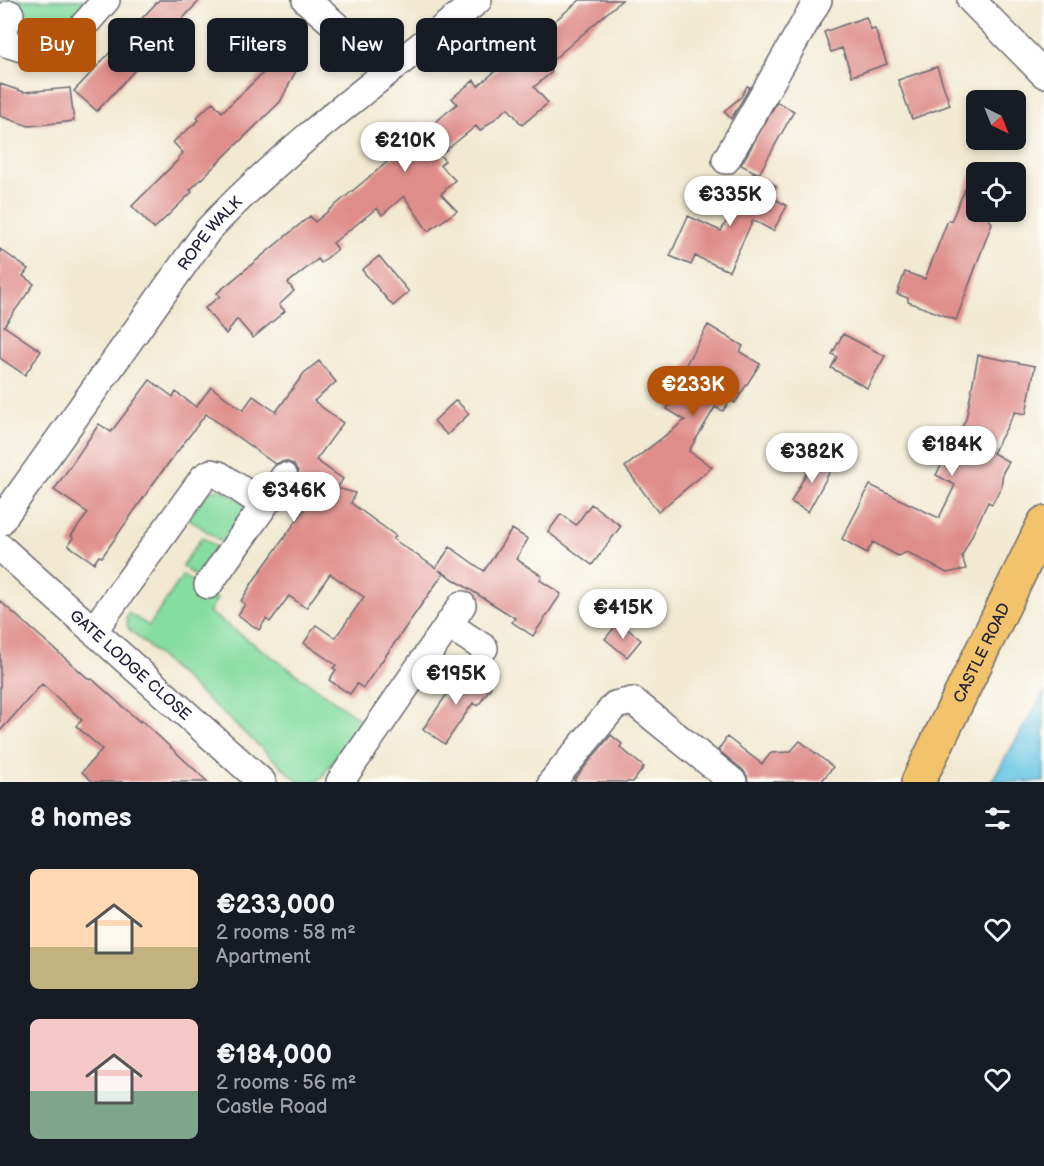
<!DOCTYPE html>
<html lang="en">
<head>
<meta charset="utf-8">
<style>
  body { margin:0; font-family:"Balsamiq Sans",sans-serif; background:#242831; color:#f1f3f6; height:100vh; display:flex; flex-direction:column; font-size:22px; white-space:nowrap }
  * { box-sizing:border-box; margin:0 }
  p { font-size:20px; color:#9ea1a6 }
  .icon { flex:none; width:33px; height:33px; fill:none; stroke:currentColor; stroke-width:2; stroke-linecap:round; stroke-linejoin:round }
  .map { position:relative; height:782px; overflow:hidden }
  .panel { display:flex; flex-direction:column; background:#171b24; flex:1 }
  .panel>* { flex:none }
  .top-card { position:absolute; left:18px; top:18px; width:600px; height:54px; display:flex; gap:12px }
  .needle { width:39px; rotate:137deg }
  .controls { position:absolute; left:966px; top:90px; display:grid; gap:12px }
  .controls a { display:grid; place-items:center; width:60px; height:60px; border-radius:9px; background:#171b24; box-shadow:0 3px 9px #0003; font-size:30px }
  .price { position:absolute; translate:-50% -51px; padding:0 14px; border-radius:21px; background:#fff; color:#222; font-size:20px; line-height:39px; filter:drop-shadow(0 2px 3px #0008) }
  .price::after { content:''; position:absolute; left:50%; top:36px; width:18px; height:14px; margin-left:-9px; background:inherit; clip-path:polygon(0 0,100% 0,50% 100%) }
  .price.active { background:#b45309; color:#fff }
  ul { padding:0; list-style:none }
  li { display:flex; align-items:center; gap:18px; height:150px; padding:0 30px }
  li span { display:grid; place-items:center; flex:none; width:168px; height:120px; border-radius:9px; color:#555 }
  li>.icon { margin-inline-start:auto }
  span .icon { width:72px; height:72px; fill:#fffc; stroke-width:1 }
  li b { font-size:26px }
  h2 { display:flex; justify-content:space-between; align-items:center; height:72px; padding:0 30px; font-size:26px }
  .pill { padding:0 21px; border-radius:9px; background:#171b24; box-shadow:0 3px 9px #0003; font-size:21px; line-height:54px }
  .pill.active { background:#b45309; color:#fff }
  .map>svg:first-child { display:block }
</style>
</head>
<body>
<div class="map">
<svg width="1044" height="782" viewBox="0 0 1044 782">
  <rect width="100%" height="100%" fill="#fdfcf7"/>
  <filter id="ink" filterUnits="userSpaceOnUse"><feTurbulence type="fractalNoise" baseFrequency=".0167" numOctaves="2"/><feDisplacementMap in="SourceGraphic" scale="12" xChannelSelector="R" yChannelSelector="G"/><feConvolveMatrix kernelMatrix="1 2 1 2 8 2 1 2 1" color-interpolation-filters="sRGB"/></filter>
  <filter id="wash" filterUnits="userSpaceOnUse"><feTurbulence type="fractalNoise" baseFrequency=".008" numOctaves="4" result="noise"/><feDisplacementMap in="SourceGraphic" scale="24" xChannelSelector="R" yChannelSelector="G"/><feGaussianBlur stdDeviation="1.35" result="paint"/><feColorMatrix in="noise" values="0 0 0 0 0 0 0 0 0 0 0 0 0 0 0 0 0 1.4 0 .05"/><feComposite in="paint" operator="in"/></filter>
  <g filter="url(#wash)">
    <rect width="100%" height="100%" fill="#f1e9d1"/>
    <path fill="#86dda1" stroke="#54806e" stroke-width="1.5" d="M 0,0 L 90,0 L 56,36 L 47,41 L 26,37 L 19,26 L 0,8 Z
      M 222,489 L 249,507 L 223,543 L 188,518 L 209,491 Z
      M 202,537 L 218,548 L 197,577 L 182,566 Z
      M 183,575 L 217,599 L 209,612 L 361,720 L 322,777 L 316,782 L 299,782 L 128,628 L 126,618 L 128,613 L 149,626 Z"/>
    <path fill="#66c5e4" stroke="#447490" stroke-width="1.5" d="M 1044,693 L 1044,782 L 991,782 Z"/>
    <g id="blocks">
      <path fill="#df8d8a" d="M 159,0 L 200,0 L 97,111 L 74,91 Z
        M 580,0 L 622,0 L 547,65 L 552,72 L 534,87 L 548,103 L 522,125 L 508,108 L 480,131 L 476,126 L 440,155 L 445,161 L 440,165 L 455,180 L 441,194 L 457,211 L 428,231 L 404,196 L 382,215 L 377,208 L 333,243 L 338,249 L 321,263 L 318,259 L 288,283 L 294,291 L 279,305 L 285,311 L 253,338 L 237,319 L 226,334 L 205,308 L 220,296 L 217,293 L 310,216 L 315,222 L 457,104 L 452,98 L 474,80 L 478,86 L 521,49 L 516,43 L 535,27 L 540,33 Z
        M 866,17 L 871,30 L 875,29 L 887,64 L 852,76 L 842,48 L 831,52 L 824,32 Z
        M 279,58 L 298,67 L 280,102 L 190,190 L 192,192 L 154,229 L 132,206 L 179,159 L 178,158 L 183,153 L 173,142 L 199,120 L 197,117 L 213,102 L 222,112 Z
        M 937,67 L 950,105 L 912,119 L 898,80 Z
        M 0,84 L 24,92 L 70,88 L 74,121 L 29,126 L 0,116 Z
        M 747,86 L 750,87 L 731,119 L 724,111 L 741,97 Z
        M 777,102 L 794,111 L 759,174 L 741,165 Z
        M 976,164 L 976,212 L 990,213 L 988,218 L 992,223 L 956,320 L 908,302 L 908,298 L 897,294 L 905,272 L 925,279 L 948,220 L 951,221 Z
        M 753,173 L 776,186 L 770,196 L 787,206 L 773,231 L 753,220 L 729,271 L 695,256 L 691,265 L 670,256 L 688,216 L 721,231 Z
        M 0,249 L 28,269 L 23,276 L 34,284 L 4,326 L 41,351 L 25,375 L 0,358 Z
        M 379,256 L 409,292 L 393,306 L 362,270 Z
        M 708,325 L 743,346 L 740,352 L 760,364 L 735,403 L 730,400 L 723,411 L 715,407 L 689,451 L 712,467 L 658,512 L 625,467 L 685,420 L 667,409 L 680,387 L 675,384 Z
        M 843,334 L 885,356 L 867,388 L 831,368 L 837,357 L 832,354 Z
        M 978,355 L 1035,366 L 1026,414 L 1015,412 L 993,453 L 1009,462 L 1003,472 L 1001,487 L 992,504 L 988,502 L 962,556 L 966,569 L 947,573 L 907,552 L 898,556 L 873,542 L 867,553 L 842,539 L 870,485 L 939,518 L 955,485 L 936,475 L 966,419 Z
        M 319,361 L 336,382 L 314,401 L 343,423 L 316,460 L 343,479 L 337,488 L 355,493 L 351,503 L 396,536 L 393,539 L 436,568 L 450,547 L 484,571 L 512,529 L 528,539 L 516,559 L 542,576 L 540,580 L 561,594 L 533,636 L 512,622 L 515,618 L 439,570 L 443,574 L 384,658 L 363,688 L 357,684 L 350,694 L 329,680 L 336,670 L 333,668 L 336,665 L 304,643 L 316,625 L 335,638 L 364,597 L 330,574 L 306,608 L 289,596 L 270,622 L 266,619 L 259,630 L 238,615 L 245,604 L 241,601 L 254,580 L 317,492 L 299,480 L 298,471 L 293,464 L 285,461 L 275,464 L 206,414 L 158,477 L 102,557 L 99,556 L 94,563 L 68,545 L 73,538 L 71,536 L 88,513 L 54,490 L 99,424 L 111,432 L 150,380 L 173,397 L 176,392 L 196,407 L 211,387 L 243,410 L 253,396 L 276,412 L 304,373 Z
        M 456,400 L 469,414 L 447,435 L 434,421 Z
        M 815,457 L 833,466 L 808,512 L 791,502 Z
        M 591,504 L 621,526 L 592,565 L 548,532 L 561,514 L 576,525 Z
        M 0,601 L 90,680 L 92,679 L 140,722 L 141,720 L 208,782 L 93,782 L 82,772 L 102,749 L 76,726 L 82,720 L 42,684 L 0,731 Z
        M 619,622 L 641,640 L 627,657 L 605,639 Z
        M 464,669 L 491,687 L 478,706 L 473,703 L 445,744 L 423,729 Z
        M 611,735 L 622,744 L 620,747 L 644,767 L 633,782 L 577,782 L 574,780 Z
        M 727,737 L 762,764 L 771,753 L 790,752 L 800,741 L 833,767 L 821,782 L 748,782 L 747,776 L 743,770 L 718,750 Z"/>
    </g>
  </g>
  <g filter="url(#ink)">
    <use href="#blocks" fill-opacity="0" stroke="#6a6870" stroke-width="1.5"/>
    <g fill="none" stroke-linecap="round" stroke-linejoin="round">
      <defs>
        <g id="minor">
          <path d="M 306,0 L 388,70"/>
          <path d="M 971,0 L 1044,74"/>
          <path d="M 0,38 L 10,14"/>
          <path d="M 0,41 C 13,45 28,51 41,53 C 63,55 92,15 106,0"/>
          <path d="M 726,160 L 818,0"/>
          <path id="s1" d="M 0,522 L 208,230 C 289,144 387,74 478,0"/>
          <path id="s2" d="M 0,547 L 262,782"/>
          <path d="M 208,585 L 284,477"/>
          <path d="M 449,625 L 484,648"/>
          <path d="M 93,631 L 204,477 L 211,473 L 219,475 L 264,505"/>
          <path d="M 340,782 L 462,605"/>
          <path d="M 552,782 L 615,705 L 633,701 L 733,782"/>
        </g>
        <g id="major">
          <path id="s3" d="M 918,782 L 1044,523"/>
        </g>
      </defs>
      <use href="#minor" stroke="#6a6870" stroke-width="30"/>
      <use href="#major" stroke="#6a6870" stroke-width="36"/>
      <use href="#minor" stroke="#fff" stroke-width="27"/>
      <use href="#major" stroke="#f2c36a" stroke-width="33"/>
    </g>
  </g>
  <g text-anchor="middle" stroke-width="5" stroke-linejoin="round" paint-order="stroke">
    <g font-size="16" fill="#22223b" stroke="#fdfcf7">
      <text dy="6" stroke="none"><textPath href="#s1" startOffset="357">ROPE WALK</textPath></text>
      <text dy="6" stroke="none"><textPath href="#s3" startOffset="144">CASTLE ROAD</textPath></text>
      <text dy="6" stroke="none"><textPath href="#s2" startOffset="176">GATE LODGE CLOSE</textPath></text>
    </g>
  </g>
</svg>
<div class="controls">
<a><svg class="needle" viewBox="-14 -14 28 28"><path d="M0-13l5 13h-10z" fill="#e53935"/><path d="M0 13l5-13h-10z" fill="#9ea1a6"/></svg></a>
<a><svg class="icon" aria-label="locate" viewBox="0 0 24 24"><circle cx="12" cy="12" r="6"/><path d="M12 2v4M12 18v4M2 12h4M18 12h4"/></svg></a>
</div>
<b class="price" style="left:405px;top:173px">€210K</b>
<b class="price" style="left:730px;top:227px">€335K</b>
<b class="price active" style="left:693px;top:417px">€233K</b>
<b class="price" style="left:952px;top:477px">€184K</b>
<b class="price" style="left:812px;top:484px">€382K</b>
<b class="price" style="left:294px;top:523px">€346K</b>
<b class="price" style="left:623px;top:640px">€415K</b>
<b class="price" style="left:456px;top:706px">€195K</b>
<div class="top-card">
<a class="pill active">Buy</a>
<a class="pill">Rent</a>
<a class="pill">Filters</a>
<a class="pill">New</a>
<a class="pill">Apartment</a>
</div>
</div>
<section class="panel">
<h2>8 homes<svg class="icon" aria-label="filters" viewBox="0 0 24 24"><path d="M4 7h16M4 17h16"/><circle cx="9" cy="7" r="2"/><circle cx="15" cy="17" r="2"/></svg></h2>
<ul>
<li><span style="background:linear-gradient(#ffd9b3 65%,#c2b280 0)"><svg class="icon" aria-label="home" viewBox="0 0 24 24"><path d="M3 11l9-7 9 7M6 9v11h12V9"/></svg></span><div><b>€233,000</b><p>2 rooms · 58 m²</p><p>Apartment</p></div><svg class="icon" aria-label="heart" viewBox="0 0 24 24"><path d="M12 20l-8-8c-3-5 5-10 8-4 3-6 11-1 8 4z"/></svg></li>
<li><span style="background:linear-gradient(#f6c9c9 60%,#7fa58c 0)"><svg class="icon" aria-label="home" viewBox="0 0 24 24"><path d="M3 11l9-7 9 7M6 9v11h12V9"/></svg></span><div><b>€184,000</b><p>2 rooms · 56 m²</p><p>Castle Road</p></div><svg class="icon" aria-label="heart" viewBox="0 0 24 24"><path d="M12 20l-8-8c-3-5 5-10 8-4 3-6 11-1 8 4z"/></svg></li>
</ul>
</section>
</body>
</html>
